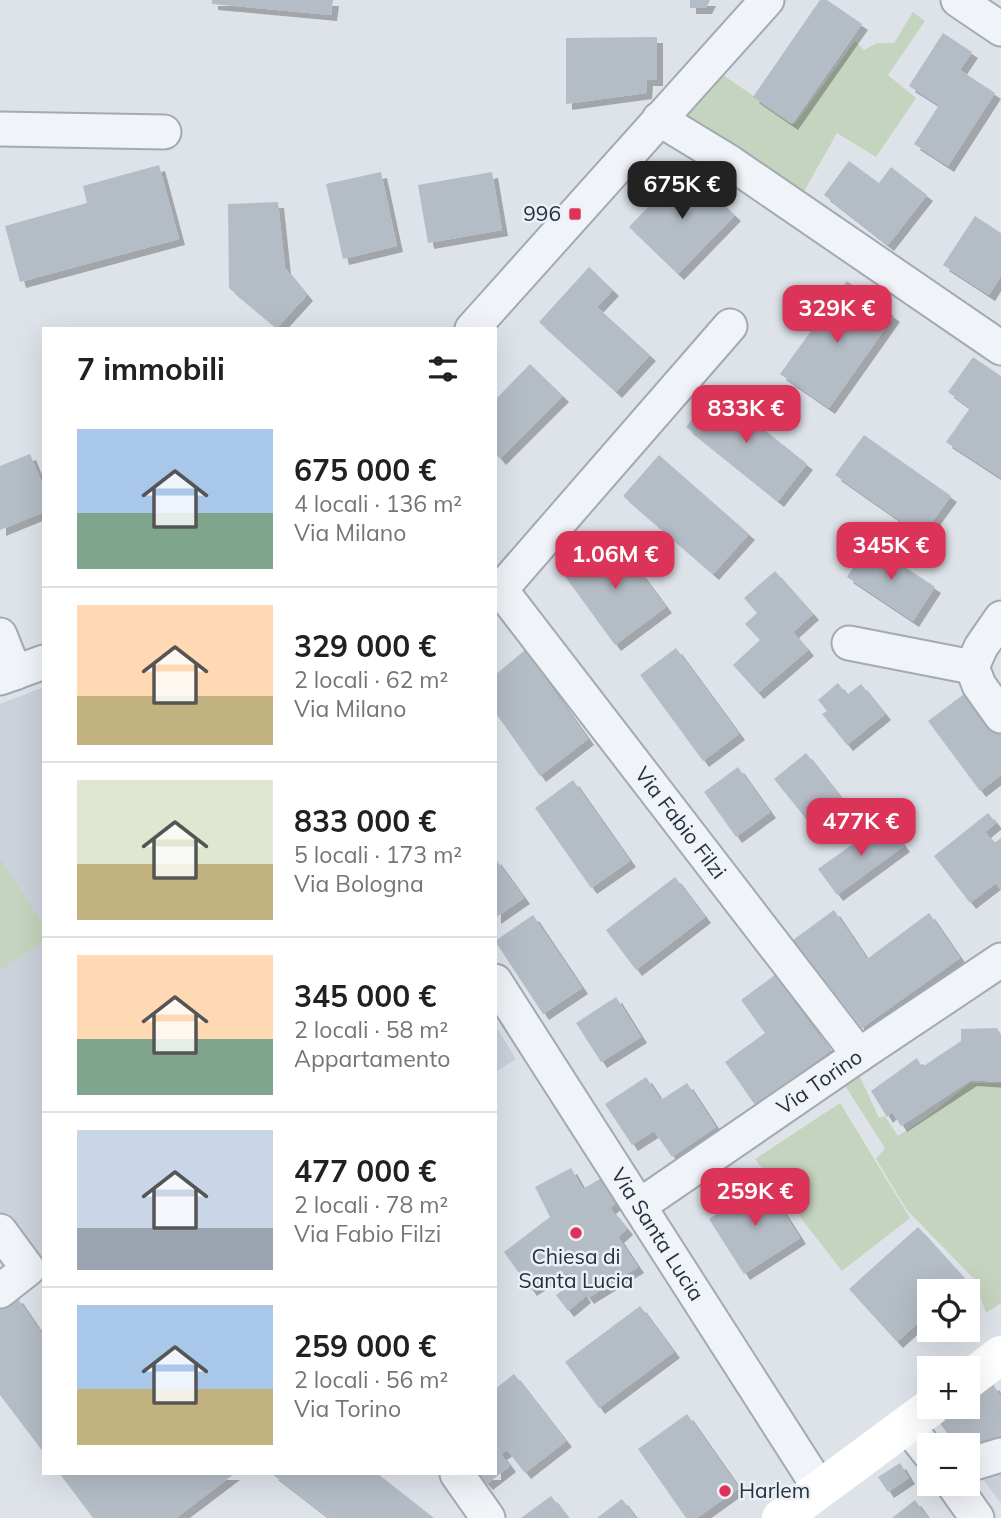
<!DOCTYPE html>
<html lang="it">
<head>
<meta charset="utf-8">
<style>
  body { margin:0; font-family:Mulish,sans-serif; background:#f6f6f6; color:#202124; height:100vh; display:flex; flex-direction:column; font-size:26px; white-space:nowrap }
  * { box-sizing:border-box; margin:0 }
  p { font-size:23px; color:#757577 }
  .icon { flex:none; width:38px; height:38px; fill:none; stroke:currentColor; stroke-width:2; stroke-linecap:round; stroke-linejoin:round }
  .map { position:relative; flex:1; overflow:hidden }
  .sheet { position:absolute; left:42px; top:327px; width:455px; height:1148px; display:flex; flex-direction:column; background:#fff; border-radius:0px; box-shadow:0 7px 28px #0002 }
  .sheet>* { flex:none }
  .controls { position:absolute; left:917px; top:1279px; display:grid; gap:14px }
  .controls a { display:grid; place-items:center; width:63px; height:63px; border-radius:0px; background:#fff; box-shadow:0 7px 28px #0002; font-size:35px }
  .price { position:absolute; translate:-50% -60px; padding:0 16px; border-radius:14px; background:#dc3459; color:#fff; font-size:23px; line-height:46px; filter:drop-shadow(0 2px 4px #0008) }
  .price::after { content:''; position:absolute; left:50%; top:42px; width:21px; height:16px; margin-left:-10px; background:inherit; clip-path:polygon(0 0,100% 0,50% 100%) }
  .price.selected { background:#222; color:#fff }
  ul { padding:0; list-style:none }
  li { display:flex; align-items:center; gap:21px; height:175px; padding:0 35px }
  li+li { border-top:2px solid #e0e0e0 }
  li span { display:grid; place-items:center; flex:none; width:196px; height:140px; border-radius:0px; color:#555 }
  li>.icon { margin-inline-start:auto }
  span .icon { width:84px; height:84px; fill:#fffc; stroke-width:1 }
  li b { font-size:30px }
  h2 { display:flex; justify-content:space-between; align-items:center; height:84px; padding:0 35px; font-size:30px }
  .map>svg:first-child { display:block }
</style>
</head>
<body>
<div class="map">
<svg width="1001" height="1518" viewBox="0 0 1001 1518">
  <defs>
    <filter id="shadow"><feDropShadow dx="6" dy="6" stdDeviation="0" flood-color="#0004"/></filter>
  </defs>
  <rect width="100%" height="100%" fill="#dde3e9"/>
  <path fill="#cbd2db" d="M 44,687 L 44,1273 L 40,1276 L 0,1220 L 0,704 Z
    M 495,1025 L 516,1059 L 495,1072 Z
    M 1001,1465 L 1001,1503 L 978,1473 Z"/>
  <path fill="#c5d4be" d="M 913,12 L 925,21 L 888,75 L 916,98 L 876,157 L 837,133 L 799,200 L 672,117 L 720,73 L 795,124 L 855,41 L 864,50 L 877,43 L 894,43 Z
    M 0,858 L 44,926 L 44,941 L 0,970 Z
    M 860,1077 L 879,1118 L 885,1116 L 898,1136 L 927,1117 L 970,1083 L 1001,1083 L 1001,1303 L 986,1313 L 974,1279 L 907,1210 L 876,1159 L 885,1148 L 844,1084 Z
    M 840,1103 L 910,1218 L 842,1271 L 755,1159 Z"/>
  <path fill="#b4bcc6" filter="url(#shadow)" d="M 212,0 L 333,0 L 331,15 L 212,4 Z
    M 690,0 L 710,0 L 706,8 L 690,8 Z
    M 820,0 L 827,0 L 862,24 L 792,124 L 753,97 Z
    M 943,33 L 972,52 L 960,70 L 995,93 L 948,166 L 914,144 L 939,105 L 909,86 Z
    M 657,37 L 657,80 L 647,80 L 646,93 L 566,104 L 566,38 Z
    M 849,161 L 879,183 L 891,167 L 927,195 L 888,245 L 824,195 Z
    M 159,165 L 179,239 L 20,282 L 5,226 L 87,203 L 83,186 Z
    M 685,168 L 735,215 L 678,274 L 629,227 Z
    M 381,172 L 397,246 L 343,259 L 326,184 Z
    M 492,172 L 502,230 L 428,243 L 418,185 Z
    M 278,202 L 285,268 L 307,295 L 277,328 L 229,288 L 228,204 Z
    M 975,216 L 1001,233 L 1001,276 L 989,295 L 943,265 Z
    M 589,267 L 613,290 L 597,307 L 650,355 L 616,392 L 539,322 Z
    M 847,281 L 894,316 L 829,408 L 780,374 Z
    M 973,357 L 1001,376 L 1001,478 L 946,442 L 970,408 L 948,392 Z
    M 530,364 L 563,396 L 500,459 L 495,453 L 495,400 Z
    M 715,390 L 807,464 L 778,501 L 686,427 Z
    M 864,435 L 951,496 L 922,536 L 835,475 Z
    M 30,454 L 44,488 L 44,512 L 0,530 L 0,466 Z
    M 659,455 L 749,534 L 713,574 L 623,496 Z
    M 614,537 L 666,607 L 615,645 L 564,575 Z
    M 869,543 L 935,587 L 913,621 L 847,577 Z
    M 775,571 L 813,614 L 793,632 L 808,650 L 758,693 L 733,665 L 760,640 L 745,624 L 757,613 L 744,598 Z
    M 676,648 L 739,734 L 703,761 L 640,675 Z
    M 525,650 L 588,739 L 540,776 L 495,712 L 495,675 Z
    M 838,683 L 847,695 L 861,684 L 885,714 L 847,745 L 822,714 L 827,711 L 818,700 Z
    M 971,689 L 1001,730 L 1001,775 L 980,791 L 928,721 Z
    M 806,753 L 846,804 L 815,830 L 774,779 Z
    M 738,767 L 770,812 L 736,837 L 704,792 Z
    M 573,780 L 630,861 L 591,888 L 535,808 Z
    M 988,813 L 996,823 L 985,832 L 994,843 L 1001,838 L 1001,890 L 996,883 L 970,903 L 934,856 Z
    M 885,821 L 904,846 L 837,895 L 818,869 Z
    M 495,858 L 524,898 L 495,918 Z
    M 675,877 L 705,917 L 636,970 L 606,930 Z
    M 834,910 L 867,959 L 929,913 L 960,958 L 862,1028 L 793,940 Z
    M 533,915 L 582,988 L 543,1014 L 495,941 Z
    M 775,975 L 830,1051 L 755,1105 L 725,1062 L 765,1033 L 741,1000 Z
    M 616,997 L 641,1037 L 601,1062 L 576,1023 Z
    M 997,1028 L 1001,1035 L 1001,1082 L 971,1080 L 901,1126 L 892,1112 L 887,1117 L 871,1091 L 917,1058 L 922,1067 L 961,1041 L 961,1029 Z
    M 646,1077 L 661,1100 L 687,1083 L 716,1127 L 672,1157 L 654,1131 L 632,1145 L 605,1104 Z
    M 571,1168 L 583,1189 L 603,1177 L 618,1201 L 610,1208 L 627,1229 L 618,1237 L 638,1267 L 588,1298 L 568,1272 L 557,1281 L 552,1276 L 531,1290 L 504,1252 L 550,1217 L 535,1187 Z
    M 765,1183 L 800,1238 L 744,1274 L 709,1219 Z
    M 918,1227 L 966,1280 L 953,1292 L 929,1292 L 929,1313 L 897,1342 L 849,1289 Z
    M 576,1281 L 585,1297 L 568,1311 L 556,1295 Z
    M 17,1297 L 44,1337 L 44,1453 L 0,1395 L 0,1310 Z
    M 640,1306 L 674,1352 L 599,1408 L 565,1362 Z
    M 514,1374 L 566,1441 L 525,1473 L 507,1450 L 501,1454 L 510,1466 L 487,1484 L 478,1474 L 495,1474 L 495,1389 Z
    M 993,1384 L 1001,1397 L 1001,1447 L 968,1456 L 968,1446 L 956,1446 L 940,1423 L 961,1407 L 968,1407 L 968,1402 Z
    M 687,1414 L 739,1488 L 697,1518 L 686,1518 L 638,1449 Z
    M 900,1463 L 909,1478 L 888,1492 L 878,1477 Z
    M 60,1474 L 234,1474 L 176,1518 L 93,1518 Z
    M 272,1474 L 378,1474 L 434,1518 L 329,1518 Z
    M 551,1496 L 568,1518 L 521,1518 Z
    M 622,1499 L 636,1518 L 597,1518 Z
    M 915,1500 L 928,1518 L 892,1518 Z"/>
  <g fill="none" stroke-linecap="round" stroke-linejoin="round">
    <defs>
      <g id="street">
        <path d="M 958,0 L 1001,29"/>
        <path d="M 659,119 L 728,161 L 1001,348"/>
        <path d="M 0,129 L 164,132"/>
        <path d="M 472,329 L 767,0"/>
        <path id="s1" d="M 501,590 L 859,1055"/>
        <path d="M 495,596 L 730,326"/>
        <path d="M 0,635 L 15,673"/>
        <path d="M 849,643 L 972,667 L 979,685 L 1001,716"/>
        <path d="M 972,667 L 981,647 L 1001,618"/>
        <path d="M 0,678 L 44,662"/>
        <path id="s2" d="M 495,981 L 820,1489"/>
        <path id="s3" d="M 639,1206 L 859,1055 L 1001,960"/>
        <path d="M 0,1231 L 28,1269 L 0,1291"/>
        <path d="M 907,1425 L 929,1453"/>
        <path d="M 968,1465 L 1001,1455"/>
        <path d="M 457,1474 L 488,1518"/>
        <path d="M 953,1484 L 977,1518"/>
      </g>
    </defs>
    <use href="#street" stroke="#a2aab3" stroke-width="37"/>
    <use href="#street" stroke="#f0f3f7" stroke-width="33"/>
    <path stroke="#fff" stroke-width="38" d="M 968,1380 L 1001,1355
      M 781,1518 L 931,1407"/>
  </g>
  <g fill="#dc3459" stroke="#edf1f6" stroke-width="2.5">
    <rect x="568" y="207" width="14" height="14" rx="3.5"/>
    <circle cx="576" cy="1233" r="7"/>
    <circle cx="725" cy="1491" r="7"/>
  </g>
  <g text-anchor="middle" stroke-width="5" stroke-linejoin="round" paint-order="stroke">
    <g font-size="21" fill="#253141" stroke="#edf1f6" text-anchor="end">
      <text x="561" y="221">996</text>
      <text x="576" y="1264" text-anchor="middle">Chiesa di<tspan x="576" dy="24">Santa Lucia</tspan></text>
      <text x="739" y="1498" text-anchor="start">Harlem</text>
    </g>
    <g font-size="21" fill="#253141" stroke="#edf1f6">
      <text dy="7" stroke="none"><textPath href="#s1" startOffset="294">Via Fabio Filzi</textPath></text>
      <text dy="7" stroke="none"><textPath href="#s3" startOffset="219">Via Torino</textPath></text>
      <text dy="7" stroke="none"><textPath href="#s2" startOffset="301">Via Santa Lucia</textPath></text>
    </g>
  </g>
</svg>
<div class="controls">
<a><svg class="icon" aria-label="locate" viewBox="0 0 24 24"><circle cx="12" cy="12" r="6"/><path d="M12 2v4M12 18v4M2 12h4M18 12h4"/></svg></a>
<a>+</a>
<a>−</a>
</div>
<b class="price selected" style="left:682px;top:221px">675K €</b>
<b class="price" style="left:837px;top:345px">329K €</b>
<b class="price" style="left:746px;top:445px">833K €</b>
<b class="price" style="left:891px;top:582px">345K €</b>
<b class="price" style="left:615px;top:591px">1.06M €</b>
<b class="price" style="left:861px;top:858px">477K €</b>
<b class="price" style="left:755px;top:1228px">259K €</b>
<section class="sheet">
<h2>7 immobili<svg class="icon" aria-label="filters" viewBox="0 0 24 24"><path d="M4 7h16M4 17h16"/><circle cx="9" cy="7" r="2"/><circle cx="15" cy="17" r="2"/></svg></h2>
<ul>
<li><span style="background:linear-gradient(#a9c7e8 60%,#7fa58c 0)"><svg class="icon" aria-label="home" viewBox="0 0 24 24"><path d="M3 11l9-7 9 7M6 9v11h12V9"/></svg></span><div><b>675 000 €</b><p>4 locali · 136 m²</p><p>Via Milano</p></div></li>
<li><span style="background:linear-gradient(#ffd9b3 65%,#c2b280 0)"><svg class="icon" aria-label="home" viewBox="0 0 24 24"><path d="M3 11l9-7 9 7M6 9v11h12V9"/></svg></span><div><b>329 000 €</b><p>2 locali · 62 m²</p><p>Via Milano</p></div></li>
<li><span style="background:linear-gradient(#dfe7d0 60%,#c2b280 0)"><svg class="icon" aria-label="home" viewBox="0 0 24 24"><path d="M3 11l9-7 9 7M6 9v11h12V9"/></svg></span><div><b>833 000 €</b><p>5 locali · 173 m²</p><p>Via Bologna</p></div></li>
<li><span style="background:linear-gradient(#ffd9b3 60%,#7fa58c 0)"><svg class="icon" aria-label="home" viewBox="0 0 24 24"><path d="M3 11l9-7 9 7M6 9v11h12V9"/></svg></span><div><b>345 000 €</b><p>2 locali · 58 m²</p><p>Appartamento</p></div></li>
<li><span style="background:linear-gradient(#c9d6e8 70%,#9aa5b1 0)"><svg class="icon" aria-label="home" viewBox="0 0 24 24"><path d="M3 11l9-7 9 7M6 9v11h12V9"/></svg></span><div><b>477 000 €</b><p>2 locali · 78 m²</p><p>Via Fabio Filzi</p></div></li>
<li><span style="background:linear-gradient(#a9c7e8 60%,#c2b280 0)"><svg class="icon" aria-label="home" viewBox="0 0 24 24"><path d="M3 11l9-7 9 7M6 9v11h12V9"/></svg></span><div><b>259 000 €</b><p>2 locali · 56 m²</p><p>Via Torino</p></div></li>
</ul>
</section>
</div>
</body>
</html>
